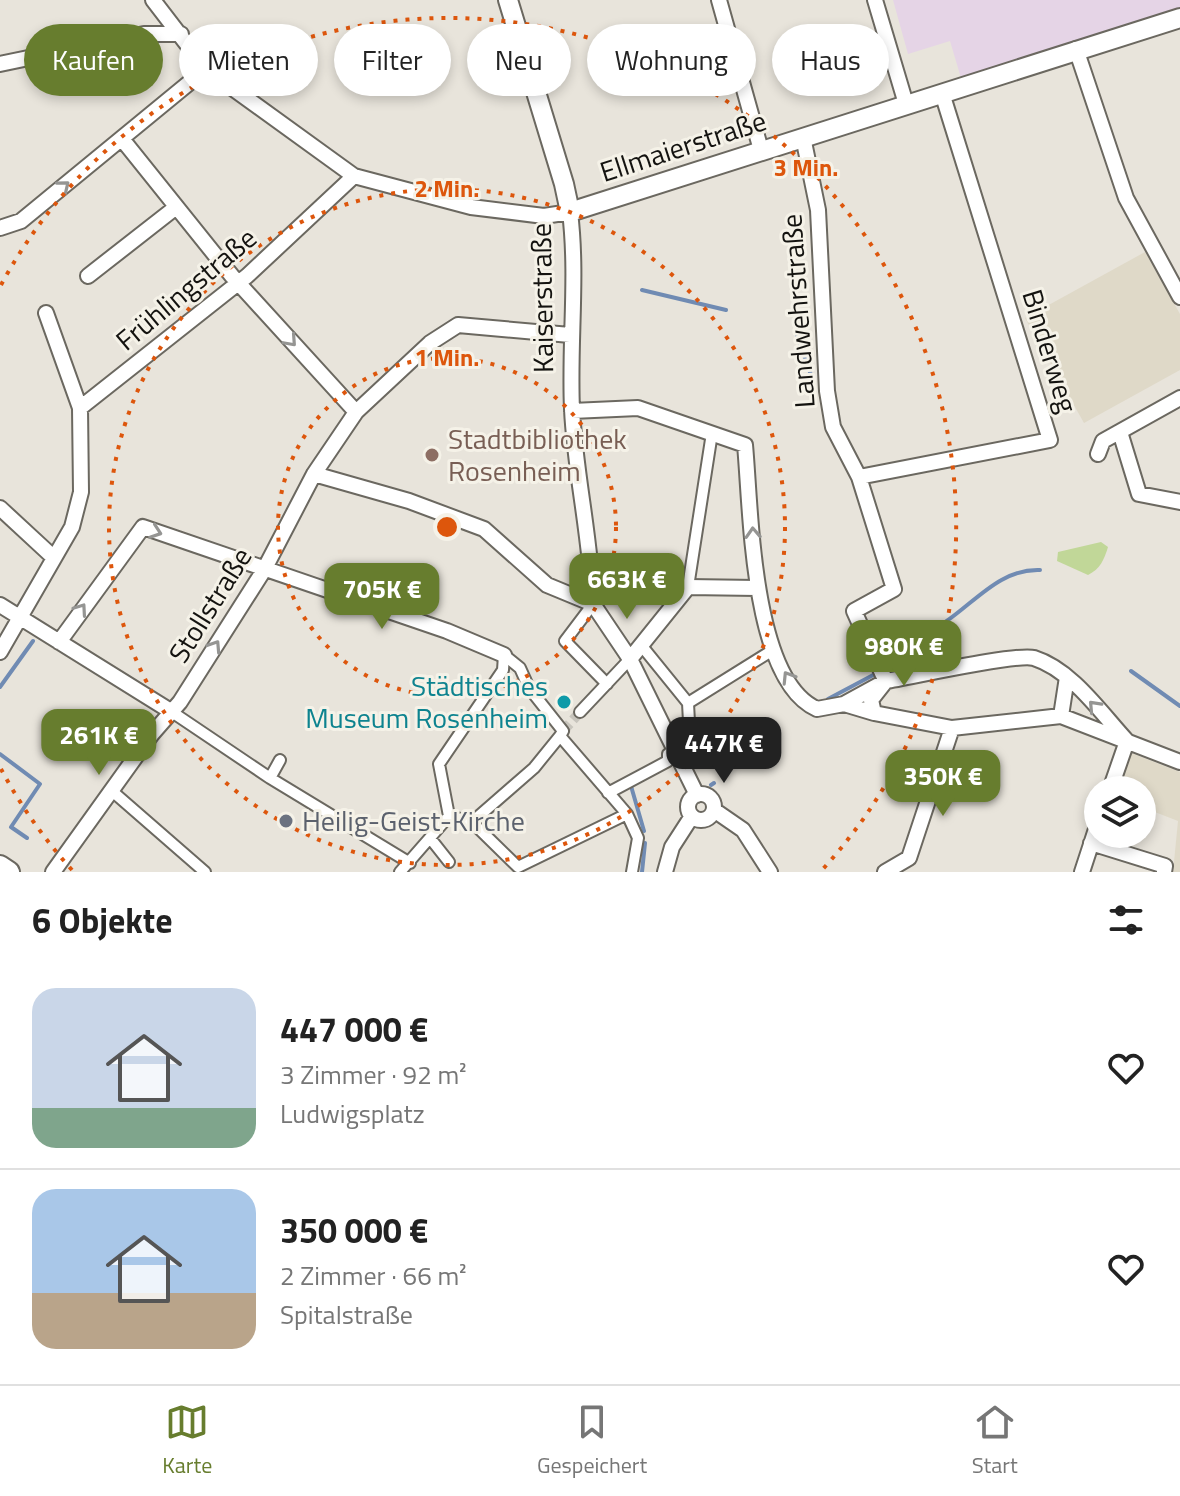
<!DOCTYPE html>
<html lang="de">
<head>
<meta charset="utf-8">
<style>
  body { margin:0; font-family:"Titillium Web",sans-serif; background:#f2f2f2; color:#222; height:100vh; display:flex; flex-direction:column; font-size:30px; white-space:nowrap }
  * { box-sizing:border-box; margin:0 }
  p { font-size:26px; color:#767676 }
  .icon { flex:none; width:44px; height:44px; fill:none; stroke:currentColor; stroke-width:2; stroke-linecap:round; stroke-linejoin:round }
  .map { position:relative; height:872px; overflow:hidden }
  .panel { display:flex; flex-direction:column; background:#fff; flex:1 }
  .panel>* { flex:none }
  .banner { position:absolute; left:24px; top:24px; width:1132px; height:72px; display:flex; gap:16px }
  .tools { position:absolute; left:1084px; top:776px; display:grid; gap:16px }
  .tools a { display:grid; place-items:center; width:72px; height:72px; border-radius:50%; background:#fff; box-shadow:0 4px 12px #0003; font-size:40px }
  .price { position:absolute; translate:-50% -68px; padding:0 18px; border-radius:16px; background:#677d2e; color:#fff; font-size:26px; line-height:52px; filter:drop-shadow(0 2px 4px #0008) }
  .price::after { content:''; position:absolute; left:50%; top:48px; width:24px; height:18px; margin-left:-12px; background:inherit; clip-path:polygon(0 0,100% 0,50% 100%) }
  .price.on { background:#222; color:#fff }
  ul { padding:0; list-style:none }
  li { display:flex; align-items:center; gap:24px; height:200px; padding:0 32px }
  li+li { border-top:2px solid #e0e0e0 }
  li span { display:grid; place-items:center; flex:none; width:224px; height:160px; border-radius:24px; color:#555 }
  li>.icon { margin-inline-start:auto }
  span .icon { width:96px; height:96px; fill:#fffc; stroke-width:1 }
  li b { font-size:34px }
  h2 { display:flex; justify-content:space-between; align-items:center; height:96px; padding:0 32px; font-size:34px }
  .tag { padding:0 28px; border-radius:36px; background:#fff; box-shadow:0 4px 12px #0003; font-size:28px; line-height:72px }
  .tag.on { background:#677d2e; color:#fff }
  .dock { display:flex; justify-content:space-around; align-items:center; height:112px; border-top:2px solid #e0e0e0; background:#fff; font-size:22px; color:#767676 }
  .dock a { display:grid; justify-items:center; gap:4px }
  .dock .on { color:#677d2e }
  .map>svg:first-child { display:block }
</style>
</head>
<body>
<div class="map">
<svg width="1180" height="872" viewBox="0 0 1180 872">
  <rect width="100%" height="100%" fill="#e8e4db"/>
  <path fill="#dfd9c8" d="M 1145,252 L 1180,314 L 1180,370 L 1084,423 L 1025,318 Z
    M 1131,753 L 1180,772 L 1180,872 L 1173,872 L 1178,821 L 1142,807 L 1142,790 L 1119,790 Z"/>
  <path fill="#e5d4e6" d="M 893,0 L 1180,0 L 1180,11 L 961,78 L 950,41 L 908,54 Z"/>
  <path fill="#c1d798" d="M 1101,542 L 1108,547 C 1104,560 1100,569 1088,575 L 1057,561 L 1058,552 Z"/>
  <g fill="none" stroke-linecap="round" stroke-linejoin="round">
    <path stroke="#708bb3" stroke-width="4" d="M 642,290 L 726,310
      M 797,335 L 811,375
      M 919,635 C 963,622 990,568 1040,570
      M 886,671 L 897,670 L 913,660
      M 1131,671 L 1180,706
      M 0,687 L 33,641
      M 828,699 L 877,673
      M 0,754 L 40,784 L 11,827 L 27,838
      M 711,785 L 714,783
      M 631,786 L 644,831
      M 642,872 L 645,843"/>
    <path stroke="#c8c5bd" stroke-width="10" stroke-dasharray="10 5" stroke-linecap="butt" d="M 563,731 L 580,712"/>
    <defs>
      <path id="pedestrian" d="M 688,587 L 712,433
        M 593,604 L 565,641 L 607,684
        M 641,645 L 688,703
        M 172,712 L 270,778 L 410,863
        M 580,712 L 630,659
        M 560,736 L 627,814 L 638,838 L 632,872
        M 270,778 L 280,760
        M 112,791 L 205,872
        M 608,793 L 668,761 L 668,754 L 690,741 L 688,703 L 773,650
        M 449,816 L 439,764 L 503,670 L 504,655
        M 472,822 L 518,867 L 627,814
        M 430,838 L 449,862
        M 400,872 L 449,816 L 472,822 L 534,768 L 560,736 L 563,731 L 529,688 L 520,668 L 504,655"/>
      <path id="minor" d="M 153,0 L 206,69 L 354,176 L 471,207 L 544,216 L 570,212 C 578,277 569,343 572,409 C 575,474 591,538 593,604
        M 719,0 L 761,150
        M 875,0 L 906,104
        M 1076,49 L 1126,198 L 1180,297
        M 0,64 L 144,34 L 181,34
        M 803,137 L 818,210 L 827,391 L 833,427 L 859,477 L 894,589 L 854,611 L 882,673 L 886,681 C 911,677 1017,653 1034,658 C 1072,670 1101,713 1127,741 L 1110,790
        M 122,139 L 232,276 L 356,412
        M 0,228 L 21,221 L 206,69
        M 88,276 L 175,208
        M 46,313 L 80,408
        M 572,411 L 638,408 L 745,445 C 751,507 751,680 817,709 L 844,704 L 886,681 L 871,700 L 874,713 L 844,704
        M 1120,432 L 1139,494 L 1180,502
        M 1098,454 L 1103,441 L 1180,398
        M 314,474 L 409,501 L 484,529 L 547,585 L 593,604
        M 859,477 L 1050,440 L 942,93
        M 0,508 L 53,557
        M 593,604 L 630,659 L 697,795
        M 0,605 L 172,712
        M 59,642 L 143,527 L 447,631 L 504,655
        M 0,652 L 72,527 L 81,492 L 80,408 L 247,276 L 354,176
        M 630,659 L 688,587 L 757,588
        M 874,713 L 952,728 L 1061,716 L 1180,762
        M 1061,716 L 1067,677
        M688 807a13 13 0 1 1 26 0a13 13 0 1 1-26 0Z
        M 714,810 L 743,830 L 770,872
        M 1091,843 L 1165,866 L 1164,872
        M 53,872 L 152,734 L 180,702 L 264,570 L 314,474 L 356,412 L 430,343 L 458,325 L 570,335
        M 665,872 L 672,847 L 692,816
        M 885,872 L 909,858 L 952,728
        M 1082,872 L 1098,823"/>
      <path id="tertiary" d="M 508,0 L 564,184 L 570,212 L 1180,18"/>
      <path id="secondary" d="M 0,866 L 9,872"/>
    </defs>
    <use href="#pedestrian" stroke="#6b6860" stroke-width="14"/>
    <use href="#minor" stroke="#6b6860" stroke-width="18"/>
    <use href="#tertiary" stroke="#6b6860" stroke-width="22"/>
    <use href="#secondary" stroke="#6b6860" stroke-width="24"/>
    <use href="#pedestrian" stroke="#fff" stroke-width="10"/>
    <use href="#minor" stroke="#fff" stroke-width="14"/>
    <use href="#tertiary" stroke="#fff" stroke-width="18"/>
    <use href="#secondary" stroke="#fff" stroke-width="20"/>
  </g>
  <defs><path id="oneway-chevron" d="M-2-3.5L2.5 0L-2 3.5" fill="none" stroke-width="1.6" stroke-linecap="round" stroke-linejoin="round" transform="scale(2)"/></defs>
  <g stroke="#959593">
    <use href="#oneway-chevron" transform="translate(64 186) rotate(-39)"/>
    <use href="#oneway-chevron" transform="translate(291 341) rotate(48)"/>
    <use href="#oneway-chevron" transform="translate(156 532) rotate(19)"/>
    <use href="#oneway-chevron" transform="translate(753 533) rotate(-93)"/>
    <use href="#oneway-chevron" transform="translate(81 609) rotate(-55)"/>
    <use href="#oneway-chevron" transform="translate(215 646) rotate(-57)"/>
    <use href="#oneway-chevron" transform="translate(788 677) rotate(-122)"/>
    <use href="#oneway-chevron" transform="translate(1094 706) rotate(-133)"/>
  </g>
  <g fill="none" stroke="#dd560c" stroke-width="4" stroke-dasharray="4 8">
    <circle cx="447" cy="527" r="169"/>
    <circle cx="447" cy="527" r="338"/>
    <path d="M72 870A508 508 0 0 1 1 769M1 285A508 508 0 1 1 822 870"/>
  </g>
  <circle fill="#8d6e63" stroke="#f5f2e8" stroke-width="3" cx="432" cy="455" r="8"/>
  <circle fill="#0f9aa8" stroke="#f5f2e8" stroke-width="3" cx="564" cy="702" r="8"/>
  <circle fill="#6b7280" stroke="#f5f2e8" stroke-width="3" cx="286" cy="821" r="8"/>
  <g text-anchor="middle" stroke-width="6" stroke-linejoin="round" paint-order="stroke">
    <g font-size="28" fill="#141310" stroke="#f5f2e8">
      <text transform="translate(683 146) rotate(-18)" y="10">Ellmaierstraße</text>
      <text transform="translate(186 289) rotate(-40)" y="10">Frühlingstraße</text>
      <text transform="translate(542 298) rotate(-91)" y="10">Kaiserstraße</text>
      <text transform="translate(798 311) rotate(-94)" y="10">Landwehrstraße</text>
      <text transform="translate(1050 351) rotate(73)" y="10">Binderweg</text>
      <text transform="translate(210 605) rotate(-58)" y="10">Stollstraße</text>
    </g>
    <g font-size="28" fill="#785e54" stroke="#f5f2e8" text-anchor="start">
      <text x="448" y="449">Stadtbibliothek<tspan x="448" dy="32">Rosenheim</tspan></text>
    </g>
    <g font-size="28" fill="#0d838f" stroke="#f5f2e8" text-anchor="end">
      <text x="548" y="696">Städtisches<tspan x="548" dy="32">Museum Rosenheim</tspan></text>
    </g>
    <g font-size="28" fill="#5b616d" stroke="#f5f2e8" text-anchor="start">
      <text x="302" y="831">Heilig-Geist-Kirche</text>
    </g>
  </g>
  <circle cx="447" cy="527" r="12" fill="#dd560c" stroke="#f5f2e8" stroke-width="4"/>
  <g font-size="24" text-anchor="middle" font-weight="bold" fill="#dd560c" stroke="#f5f2e8" stroke-width="6" stroke-linejoin="round" paint-order="stroke">
    <text x="806" y="176">3 Min.</text>
    <text x="447" y="197">2 Min.</text>
    <text x="447" y="366">1 Min.</text>
  </g>
</svg>
<div class="tools">
<a><svg class="icon" aria-label="layers" viewBox="0 0 24 24"><path d="M12 4l9 5-9 5-9-5zM3 14l9 5 9-5"/></svg></a>
</div>
<b class="price" style="left:627px;top:621px">663K €</b>
<b class="price" style="left:382px;top:631px">705K €</b>
<b class="price" style="left:904px;top:688px">980K €</b>
<b class="price" style="left:99px;top:777px">261K €</b>
<b class="price on" style="left:724px;top:785px">447K €</b>
<b class="price" style="left:943px;top:818px">350K €</b>
<div class="banner">
<a class="tag on">Kaufen</a>
<a class="tag">Mieten</a>
<a class="tag">Filter</a>
<a class="tag">Neu</a>
<a class="tag">Wohnung</a>
<a class="tag">Haus</a>
</div>
</div>
<section class="panel">
<h2>6 Objekte<svg class="icon" aria-label="filters" viewBox="0 0 24 24"><path d="M4 7h16M4 17h16"/><circle cx="9" cy="7" r="2"/><circle cx="15" cy="17" r="2"/></svg></h2>
<ul>
<li><span style="background:linear-gradient(#c9d6e8 75%,#7fa58c 0)"><svg class="icon" aria-label="home" viewBox="0 0 24 24"><path d="M3 11l9-7 9 7M6 9v11h12V9"/></svg></span><div><b>447 000 €</b><p>3 Zimmer · 92 m²</p><p>Ludwigsplatz</p></div><svg class="icon" aria-label="heart" viewBox="0 0 24 24"><path d="M12 20l-8-8c-3-5 5-10 8-4 3-6 11-1 8 4z"/></svg></li>
<li><span style="background:linear-gradient(#a9c7e8 65%,#b9a48a 0)"><svg class="icon" aria-label="home" viewBox="0 0 24 24"><path d="M3 11l9-7 9 7M6 9v11h12V9"/></svg></span><div><b>350 000 €</b><p>2 Zimmer · 66 m²</p><p>Spitalstraße</p></div><svg class="icon" aria-label="heart" viewBox="0 0 24 24"><path d="M12 20l-8-8c-3-5 5-10 8-4 3-6 11-1 8 4z"/></svg></li>
</ul>
</section>
<nav class="dock">
<a class="on"><svg class="icon" aria-label="map" viewBox="0 0 24 24"><path d="M3 6l6-2 6 2 6-2v14l-6 2-6-2-6 2zM9 4v14M15 6v14"/></svg>Karte</a>
<a><svg class="icon" aria-label="saved" viewBox="0 0 24 24"><path d="M7 4h10v16l-5-4-5 4z"/></svg>Gespeichert</a>
<a><svg class="icon" aria-label="home" viewBox="0 0 24 24"><path d="M3 11l9-7 9 7M6 9v11h12V9"/></svg>Start</a>
</nav>
</body>
</html>
